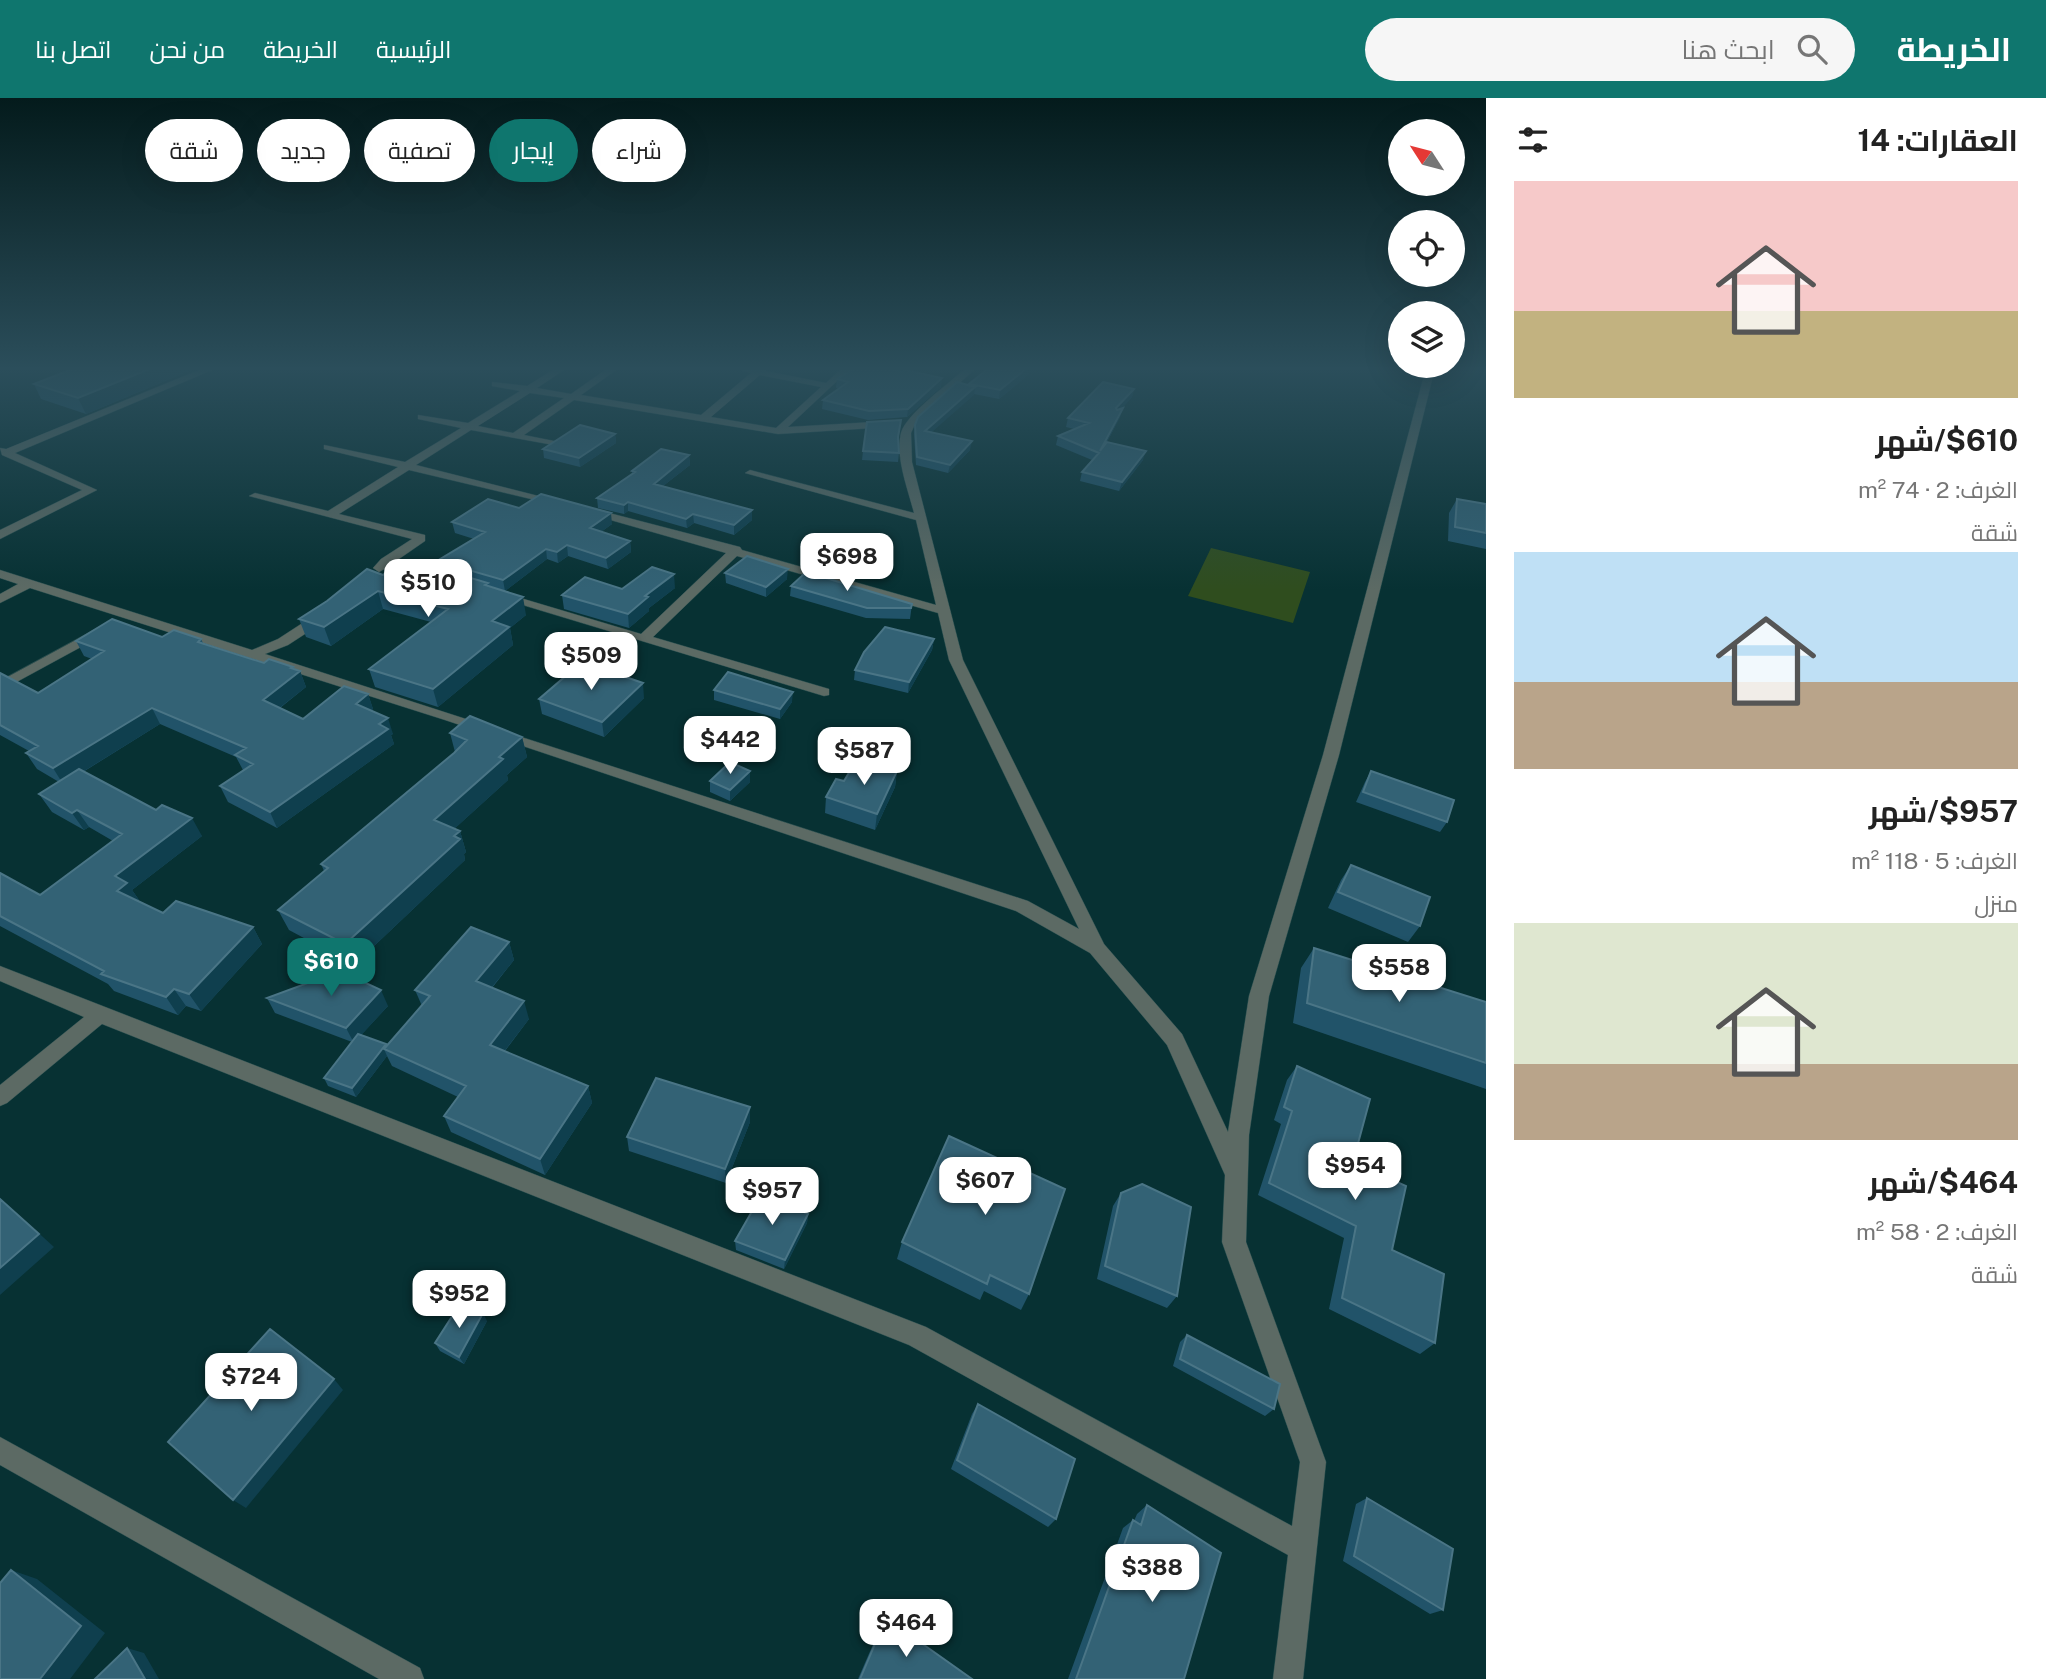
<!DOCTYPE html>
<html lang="ar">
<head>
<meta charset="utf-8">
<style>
  body { margin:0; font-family:"Public Sans",Cairo,sans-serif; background:#f6f6f6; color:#222; direction:rtl; height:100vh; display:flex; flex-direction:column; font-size:26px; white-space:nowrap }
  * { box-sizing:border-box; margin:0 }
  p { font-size:23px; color:#767676 }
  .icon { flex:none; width:38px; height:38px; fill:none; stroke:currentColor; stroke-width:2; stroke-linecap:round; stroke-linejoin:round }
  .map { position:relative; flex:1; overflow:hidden; direction:ltr }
  .details { display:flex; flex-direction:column; background:#fff; width:560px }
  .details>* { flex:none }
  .top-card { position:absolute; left:21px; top:21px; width:665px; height:63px; direction:rtl; display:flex; gap:14px }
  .needle { width:46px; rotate:306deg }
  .tools { position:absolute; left:1388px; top:21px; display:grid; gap:14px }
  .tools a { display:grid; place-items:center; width:77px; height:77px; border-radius:50%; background:#fff; box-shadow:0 7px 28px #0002; font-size:35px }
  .price { position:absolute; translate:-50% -60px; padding:0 16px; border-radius:14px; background:#fff; color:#222; font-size:23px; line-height:46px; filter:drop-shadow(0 2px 4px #0008) }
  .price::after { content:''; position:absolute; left:50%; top:42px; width:21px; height:16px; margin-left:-10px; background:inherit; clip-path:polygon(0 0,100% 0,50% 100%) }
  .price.active { background:#0f766e; color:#fff }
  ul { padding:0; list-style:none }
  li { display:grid; align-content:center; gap:14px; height:371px; padding:0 28px }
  li span { display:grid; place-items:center; height:217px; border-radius:0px; color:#555 }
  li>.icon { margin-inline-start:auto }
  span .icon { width:126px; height:126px; fill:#fffc; stroke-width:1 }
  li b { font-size:30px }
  h2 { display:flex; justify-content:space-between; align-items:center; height:84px; padding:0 28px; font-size:30px }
  .tag { padding:0 24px; border-radius:32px; background:#fff; box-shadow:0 7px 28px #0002; font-size:24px; line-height:63px }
  .tag.active { background:#0f766e; color:#fff }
  header { display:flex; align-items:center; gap:42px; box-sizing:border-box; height:98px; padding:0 35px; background:#0f766e; color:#fff }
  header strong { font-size:33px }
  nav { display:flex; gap:38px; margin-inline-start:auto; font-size:24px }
  .search { width:490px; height:63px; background:#f6f6f6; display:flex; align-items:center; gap:18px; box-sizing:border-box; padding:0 24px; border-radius:38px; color:#767676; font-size:26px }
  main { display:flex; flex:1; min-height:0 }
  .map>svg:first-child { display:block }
</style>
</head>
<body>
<header>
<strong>الخريطة</strong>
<div class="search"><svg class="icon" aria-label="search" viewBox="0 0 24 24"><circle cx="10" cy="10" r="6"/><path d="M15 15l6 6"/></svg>ابحث هنا</div>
<nav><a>الرئيسية</a><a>الخريطة</a><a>من نحن</a><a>اتصل بنا</a></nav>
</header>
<main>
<section class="details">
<h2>العقارات: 14<svg class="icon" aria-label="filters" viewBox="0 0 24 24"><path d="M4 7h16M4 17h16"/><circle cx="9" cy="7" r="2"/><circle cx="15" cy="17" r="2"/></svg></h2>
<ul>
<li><span style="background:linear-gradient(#f6c9c9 60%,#c2b280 0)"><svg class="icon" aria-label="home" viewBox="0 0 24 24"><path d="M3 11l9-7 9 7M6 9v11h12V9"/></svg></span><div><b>$610/شهر</b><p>الغرف: 2 · 74 m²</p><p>شقة</p></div></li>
<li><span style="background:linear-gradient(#bfe0f5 60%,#b9a48a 0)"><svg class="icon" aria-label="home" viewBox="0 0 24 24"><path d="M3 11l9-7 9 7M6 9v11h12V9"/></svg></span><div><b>$957/شهر</b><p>الغرف: 5 · 118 m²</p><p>منزل</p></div></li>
<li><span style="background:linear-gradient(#dfe7d0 65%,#b9a48a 0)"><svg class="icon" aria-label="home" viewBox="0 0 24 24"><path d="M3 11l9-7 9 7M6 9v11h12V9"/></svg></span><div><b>$464/شهر</b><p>الغرف: 2 · 58 m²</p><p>شقة</p></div></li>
</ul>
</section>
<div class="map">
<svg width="1486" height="1581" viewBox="0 0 1486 1581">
  <rect width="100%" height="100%" fill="#073133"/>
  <path fill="#2f4d1e" d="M 1211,450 L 1310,474 L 1293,525 L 1188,498 Z"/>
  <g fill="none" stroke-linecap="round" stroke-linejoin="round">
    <defs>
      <path id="minor" d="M 204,270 L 217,270 L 15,355 L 97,392 L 0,441 L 0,432 L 82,392 L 2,357 L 0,350 L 6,351 Z
        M 556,270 L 567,270 L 537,290 L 571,296 L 608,270 L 619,270 L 581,297 L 701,317 L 751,275 L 735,270 L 767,270 L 766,273 L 826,285 L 842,270 L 851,270 L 788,329 L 890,323 L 895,326 L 890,329 L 778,336 L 574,302 L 524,337 L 559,344 L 559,348 L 471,332 L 416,367 L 566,405 L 560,408 L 409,372 L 339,416 L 425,437 L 425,443 L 396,463 L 432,474 L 434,477 L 428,481 L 388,469 L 379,474 L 373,470 L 381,461 L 412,441 L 249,398 L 255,395 L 328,413 L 398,369 L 324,351 L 324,347 L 405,364 L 461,330 L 418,321 L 418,317 L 468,325 L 520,293 L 492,288 L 492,284 L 527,288 ZM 760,277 L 821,289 L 776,330 L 711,319 ZM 530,295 L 564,300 L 513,335 L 478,328 Z
        M 966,270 L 976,270 L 915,326 L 911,335 L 912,364 L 963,562 L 1104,846 L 1182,936 L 1228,1034 L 1249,898 L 1323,657 L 1426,270 L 1435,270 L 1339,657 L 1269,898 L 1249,1037 L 1246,1144 L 1326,1364 L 1303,1581 L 1273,1581 L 1288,1457 L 909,1247 L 102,926 L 7,1005 L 0,1008 L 0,987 L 84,919 L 0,883 L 0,868 L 926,1229 L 1292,1428 L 1300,1364 L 1222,1144 L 1225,1077 L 1167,947 L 1090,855 L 1016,813 L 445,622 L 30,490 L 0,505 L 0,496 L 18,486 L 0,480 L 0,472 L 252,552 L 278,541 L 318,515 L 328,515 L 328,521 L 288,547 L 265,556 L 1028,803 L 1079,831 L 949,562 L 938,515 L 737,458 L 653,539 L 829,591 L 829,597 L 824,598 L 496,499 L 497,496 L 507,496 L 641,536 L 726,455 L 586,415 L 584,413 L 590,410 L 740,449 L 742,452 L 936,507 L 916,422 L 745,375 L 750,372 L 914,415 C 908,391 895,359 901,335 C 906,316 951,284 966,270 Z
        M 98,530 L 105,534 L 103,537 L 0,593 L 0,583 Z
        M 0,1339 L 420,1570 L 424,1581 L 379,1581 L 0,1367 Z"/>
    </defs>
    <use href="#minor" stroke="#264d4e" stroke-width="1"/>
    <use href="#minor" fill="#5c6a64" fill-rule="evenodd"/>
  </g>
  <path fill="#215369" d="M 60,270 L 196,270 L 86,316 L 41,301 L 34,286 L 68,273 Z
    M 989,270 L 1030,270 L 1029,276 L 999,301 L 974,296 L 931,334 L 970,352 L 948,375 L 916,367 L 914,336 L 915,327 L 969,287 L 969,286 Z
    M 837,281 L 941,289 L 907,319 L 868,322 L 822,311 L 823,302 L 839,290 L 836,290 Z
    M 1134,291 L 1132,299 L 1122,310 L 1120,319 L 1106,346 L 1143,362 L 1119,393 L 1080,383 L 1082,374 L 1092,362 L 1056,347 L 1058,338 L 1074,331 L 1066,329 L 1068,320 Z
    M 900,331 L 898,341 L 899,355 L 898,364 L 862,362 L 863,353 Z
    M 615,336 L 616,345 L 580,369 L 544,360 L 543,351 Z
    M 689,357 L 690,367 L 663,388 L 752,412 L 752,422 L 734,437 L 694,425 L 687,430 L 628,413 L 624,416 L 598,410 L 597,400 L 632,376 L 632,373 Z
    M 1457,401 L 1486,406 L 1486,451 L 1448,443 L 1449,415 Z
    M 519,410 L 612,426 L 601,434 L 630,443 L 631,454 L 608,471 L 568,458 L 558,465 L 547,461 L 505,493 L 526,517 L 510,530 L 513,547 L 438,609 L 375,589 L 369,571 L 431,524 L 383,511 L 331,548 L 306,539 L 299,521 L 383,477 L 399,474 L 414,469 L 439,471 L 437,463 L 474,441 L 455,435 L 452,424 Z
    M 725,475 L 787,481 L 766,499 L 726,485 Z
    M 791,488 L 912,506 L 910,521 L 866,520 L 790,498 Z
    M 675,490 L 649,510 L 649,513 L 629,530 L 564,511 L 562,497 L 622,491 Z
    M 162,539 L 201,541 L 203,545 L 264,565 L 293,569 L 295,571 L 300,573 L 306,589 L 280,610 L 303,621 L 368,596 L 373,611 L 371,613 L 393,636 L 391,637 L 394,646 L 277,730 L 228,704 L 220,688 L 243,672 L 236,659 L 160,626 L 83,674 L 202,738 L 132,792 L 139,802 L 138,803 L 163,815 L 253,829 L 262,846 L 201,913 L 186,908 L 178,917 L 114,893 L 108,886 L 0,828 L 0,775 L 40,797 L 113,743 L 89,729 L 84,732 L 52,714 L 39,696 L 59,684 L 37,671 L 26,655 L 29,653 L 0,637 L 0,575 L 38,595 L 92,561 L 84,558 L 76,543 Z
    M 934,541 L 932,552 L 908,595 L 854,582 L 855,572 Z
    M 714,592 L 792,604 L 780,621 L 714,602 Z
    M 644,600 L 604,639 L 542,616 L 539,601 Z
    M 450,635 L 522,639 L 527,659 L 507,677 L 508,682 L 454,731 L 460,733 L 466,754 L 464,756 L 465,762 L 354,867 L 289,832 L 278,812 L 324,773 L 321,766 L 455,654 Z
    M 860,670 L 897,673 L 895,689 L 875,732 L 825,715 L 826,699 Z
    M 750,673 L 750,684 L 730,703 L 710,694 L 710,683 Z
    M 1371,673 L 1447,724 L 1440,734 L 1356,704 L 1365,684 Z
    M 1351,767 L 1420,828 L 1408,844 L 1328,810 L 1341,782 Z
    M 509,844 L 514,862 L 492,890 L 529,921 L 505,953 L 588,988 L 592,1005 L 545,1077 L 451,1034 L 444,1018 L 458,999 L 392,968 L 387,958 L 356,999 L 328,988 L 324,980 L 352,944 L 275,915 L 267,900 L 388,908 L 361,937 L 386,946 L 387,947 L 422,908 L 415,892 Z
    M 1314,850 L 1486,904 L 1486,991 L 1293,925 L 1301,870 Z
    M 1297,968 L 1353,1064 L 1392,1152 L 1435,1245 L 1420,1256 L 1329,1211 L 1344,1140 L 1258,1097 L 1281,1026 L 1274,1022 L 1287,982 Z
    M 750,1009 L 750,1024 L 726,1085 L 629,1053 L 627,1039 Z
    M 949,1038 L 1029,1196 L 1021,1212 L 984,1193 L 980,1202 L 897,1161 L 902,1144 Z
    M 1121,1095 L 1177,1198 L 1167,1210 L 1097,1181 L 1113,1108 Z
    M 808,1116 L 807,1125 L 784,1171 L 736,1152 L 735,1143 Z
    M 487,1223 L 464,1266 L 440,1253 L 435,1245 Z
    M 1187,1237 L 1274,1311 L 1265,1318 L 1173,1268 L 1180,1244 Z
    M 978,1306 L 1056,1421 L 1048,1429 L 951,1371 L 972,1316 Z
    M 1367,1400 L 1443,1512 L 1430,1516 L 1343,1463 L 1356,1406 Z
    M 1147,1407 L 1184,1581 L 1068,1581 L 1123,1430 L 1133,1422 L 1134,1423 L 1137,1416 Z
    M 886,1520 L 972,1581 L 858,1581 L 881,1528 Z"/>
  <path fill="#0f3f4e" d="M 152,270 L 196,270 L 86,316 L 78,300 Z
    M 1027,270 L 1030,270 L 1029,276 L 999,301 L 1000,292 Z
    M 942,280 L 941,289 L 907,319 L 908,311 Z
    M 975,289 L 974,297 L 924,341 L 925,333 Z
    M 1134,291 L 1132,299 L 1114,319 L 1116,310 Z
    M 1123,310 L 1120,319 L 1097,362 L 1100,353 Z
    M 615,336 L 616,345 L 580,369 L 579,360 Z
    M 972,343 L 970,352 L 948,375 L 950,367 Z
    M 1146,353 L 1143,362 L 1119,393 L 1122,384 Z
    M 689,357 L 690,367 L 654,395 L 654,386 Z
    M 628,404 L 628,413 L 624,416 L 624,407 Z
    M 752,412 L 752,422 L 734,437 L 734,427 Z
    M 611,415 L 612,426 L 591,441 L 590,430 Z
    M 693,416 L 694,425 L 687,430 L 686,421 Z
    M 630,443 L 631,454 L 608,471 L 606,460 Z
    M 567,447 L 568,458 L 558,465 L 557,454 Z
    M 546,451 L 547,461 L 505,493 L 503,482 Z
    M 788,471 L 787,481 L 766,499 L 766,489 Z
    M 674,476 L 675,490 L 649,510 L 649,513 L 629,530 L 628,516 L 645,498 Z
    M 378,493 L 383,511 L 331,548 L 324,529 Z
    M 523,499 L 526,517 L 510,530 L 513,547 L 438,609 L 433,591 L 492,523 Z
    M 934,541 L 932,552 L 908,595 L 909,584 Z
    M 293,569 L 296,576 L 300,573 L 306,589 L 269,618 L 263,602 Z
    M 643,585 L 644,600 L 604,639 L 602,624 Z
    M 793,594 L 792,604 L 780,621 L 780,611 Z
    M 368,596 L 373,611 L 361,622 L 356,606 Z
    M 152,610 L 160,626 L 63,686 L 53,670 Z
    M 388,620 L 393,636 L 391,637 L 394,646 L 277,730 L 270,714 Z
    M 522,639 L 527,659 L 507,677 L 508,682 L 441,743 L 434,722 L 499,659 Z
    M 750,673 L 750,684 L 730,703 L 730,692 Z
    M 897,673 L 895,689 L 875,732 L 877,716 Z
    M 77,712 L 89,729 L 84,732 L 72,715 Z
    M 192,720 L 202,738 L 132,792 L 139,802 L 129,811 L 117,793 L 115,778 Z
    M 460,733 L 466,754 L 464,756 L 465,762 L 354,867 L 345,846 Z
    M 253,829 L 262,846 L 201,913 L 189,896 Z
    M 509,844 L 514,862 L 482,901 L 476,883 Z
    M 174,891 L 186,908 L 178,917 L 166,899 Z
    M 381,892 L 388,908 L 354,945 L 346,930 Z
    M 524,903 L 529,921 L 496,964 L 490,947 Z
    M 386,946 L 390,953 L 384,951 L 387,958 L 356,999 L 352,990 Z
    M 588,988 L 592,1005 L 545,1077 L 540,1061 Z
    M 750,1009 L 750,1024 L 726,1085 L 725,1071 Z
    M 0,1100 L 54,1149 L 0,1197 Z
    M 808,1116 L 807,1125 L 784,1171 L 785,1162 Z
    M 483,1215 L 487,1223 L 464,1266 L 459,1259 Z
    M 334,1281 L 343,1292 L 246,1410 L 233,1402 Z
    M 11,1472 L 37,1481 L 105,1535 L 70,1581 L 40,1581 Z
    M 127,1550 L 144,1555 L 159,1581 L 145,1581 Z"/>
  <path fill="#336275" stroke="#4a7586" stroke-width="2" d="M 75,270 L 152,270 L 78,300 L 34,286 Z
    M 855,270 L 889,270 L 902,274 L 905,272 L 942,280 L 908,311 L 869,313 L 823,302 L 848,284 L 837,281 Z
    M 989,270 L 1027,270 L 1000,292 L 969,286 Z
    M 957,284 L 975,289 L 925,333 L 972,343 L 950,367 L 917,359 L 915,327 L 918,319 Z
    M 1103,284 L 1134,291 L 1116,310 L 1117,312 L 1123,310 L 1100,353 L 1107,344 L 1146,353 L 1122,384 L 1082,374 L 1099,355 L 1058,338 L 1089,325 L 1068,320 Z
    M 901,322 L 898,339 L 899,355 L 863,353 L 867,324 Z
    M 580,327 L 615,336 L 579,360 L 543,351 Z
    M 661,351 L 689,357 L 654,386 L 752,412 L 734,427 L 693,416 L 686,421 L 628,404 L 624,407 L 597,400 L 635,374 L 632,373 Z
    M 541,396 L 611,415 L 590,430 L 630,443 L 606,460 L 567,447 L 557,454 L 546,451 L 503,482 L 437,463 L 485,434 L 452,424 L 488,401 L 519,410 Z
    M 1457,401 L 1486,406 L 1486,435 L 1455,429 Z
    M 747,458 L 788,471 L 766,489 L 725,475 Z
    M 420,465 L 488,485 L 485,487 L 523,499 L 492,523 L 509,529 L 433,591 L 369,571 L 448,511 L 378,493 L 324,529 L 299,521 L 327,503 L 367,471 L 383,477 L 391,471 L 399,474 L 409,467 L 414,469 Z
    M 652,469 L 674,476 L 645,498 L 648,499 L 628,516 L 562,497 L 585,479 L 622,491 Z
    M 806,474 L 912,506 L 911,510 L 867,510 L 791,488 Z
    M 112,521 L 162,539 L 174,532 L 201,541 L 198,544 L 264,565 L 269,561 L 293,569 L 291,570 L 300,573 L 263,602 L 303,621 L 344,588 L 368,596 L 356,606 L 388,620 L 379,626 L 388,631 L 270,714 L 220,688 L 253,666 L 235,657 L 246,650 L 152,610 L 53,670 L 26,655 L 38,648 L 0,627 L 0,575 L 38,595 L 104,553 L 76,543 Z
    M 885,529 L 934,541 L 909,584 L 855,572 L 864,554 Z
    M 582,564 L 643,585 L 602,624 L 539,601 Z
    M 728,574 L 793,594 L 780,611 L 714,592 Z
    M 470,618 L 522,639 L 499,659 L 503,661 L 434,722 L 460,733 L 454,738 L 460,741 L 345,846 L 278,812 L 328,770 L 321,766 L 454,655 L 467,642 L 450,635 Z
    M 730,664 L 750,673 L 730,692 L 710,683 Z
    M 862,664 L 897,673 L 877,716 L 826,699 L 836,681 L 844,683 L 853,668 L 860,670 Z
    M 79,671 L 156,712 L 162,707 L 192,720 L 115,778 L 127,785 L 117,793 L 163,815 L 176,803 L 253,829 L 189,896 L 174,891 L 166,899 L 101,876 L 104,873 L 0,818 L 0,775 L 40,797 L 122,736 L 77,712 L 72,715 L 39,696 Z
    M 1371,673 L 1454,702 L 1447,724 L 1363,694 Z
    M 1351,767 L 1430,799 L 1420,828 L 1338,794 Z
    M 471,829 L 509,844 L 476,883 L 524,903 L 490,947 L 588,988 L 540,1061 L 444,1018 L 466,988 L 384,951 L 430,898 L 415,892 Z
    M 1314,850 L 1486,904 L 1486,965 L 1307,905 Z
    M 340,873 L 381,892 L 346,930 L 267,900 Z
    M 358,936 L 386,946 L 352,990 L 324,980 Z
    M 1297,968 L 1370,1001 L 1353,1064 L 1406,1088 L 1392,1152 L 1444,1176 L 1435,1245 L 1342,1200 L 1356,1128 L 1269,1085 L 1292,1013 L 1284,1009 Z
    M 656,980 L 750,1009 L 725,1071 L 627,1039 Z
    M 949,1038 L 1065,1091 L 1029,1196 L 990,1177 L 987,1186 L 902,1144 Z
    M 1142,1086 L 1191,1109 L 1177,1198 L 1105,1168 L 1121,1095 Z
    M 763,1094 L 808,1116 L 785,1162 L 735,1143 Z
    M 0,1101 L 39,1136 L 0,1170 Z
    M 460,1206 L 483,1215 L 459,1259 L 435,1245 Z
    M 270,1231 L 334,1281 L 233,1402 L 168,1344 Z
    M 1187,1237 L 1280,1286 L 1274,1311 L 1180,1261 Z
    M 978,1306 L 1075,1361 L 1056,1421 L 957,1362 Z
    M 1367,1400 L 1453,1451 L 1443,1512 L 1354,1458 Z
    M 1147,1407 L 1221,1455 L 1184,1581 L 1076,1581 L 1133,1422 L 1141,1427 Z
    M 11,1472 L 81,1528 L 40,1581 L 0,1581 L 0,1485 Z
    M 886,1520 L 972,1581 L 860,1581 Z
    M 127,1550 L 145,1581 L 95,1581 Z"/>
  <linearGradient id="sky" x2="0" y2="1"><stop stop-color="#041b1c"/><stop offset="0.55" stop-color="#2b4e5b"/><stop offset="1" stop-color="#2b4e5b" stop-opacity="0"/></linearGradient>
  <rect width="1486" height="492" fill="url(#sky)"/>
</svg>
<div class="tools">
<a><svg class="needle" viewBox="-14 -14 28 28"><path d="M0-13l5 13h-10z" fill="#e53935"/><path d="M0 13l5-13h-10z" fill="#767676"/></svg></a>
<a><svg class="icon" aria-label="locate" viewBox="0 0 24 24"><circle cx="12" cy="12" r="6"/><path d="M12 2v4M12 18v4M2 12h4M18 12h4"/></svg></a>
<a><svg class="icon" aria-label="layers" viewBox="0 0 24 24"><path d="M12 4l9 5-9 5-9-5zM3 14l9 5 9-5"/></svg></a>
</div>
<b class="price" style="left:847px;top:495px">$698</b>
<b class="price" style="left:428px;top:521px">$510</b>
<b class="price" style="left:591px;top:594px">$509</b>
<b class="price" style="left:730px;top:678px">$442</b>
<b class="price" style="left:864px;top:689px">$587</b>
<b class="price active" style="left:331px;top:900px">$610</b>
<b class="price" style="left:1399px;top:906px">$558</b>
<b class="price" style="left:1355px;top:1104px">$954</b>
<b class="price" style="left:985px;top:1119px">$607</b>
<b class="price" style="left:772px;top:1129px">$957</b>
<b class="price" style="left:459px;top:1232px">$952</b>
<b class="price" style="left:251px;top:1315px">$724</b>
<b class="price" style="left:1152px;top:1506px">$388</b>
<b class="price" style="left:906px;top:1561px">$464</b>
<div class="top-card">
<a class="tag">شراء</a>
<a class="tag active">إيجار</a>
<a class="tag">تصفية</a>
<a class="tag">جديد</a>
<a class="tag">شقة</a>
</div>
</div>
</main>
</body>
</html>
